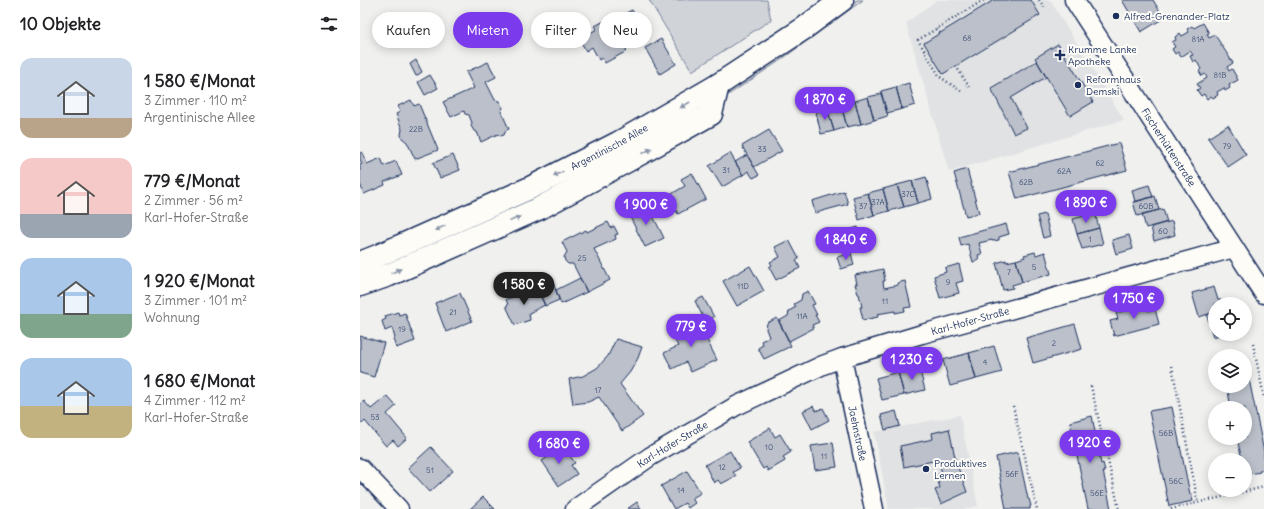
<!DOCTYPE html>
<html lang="de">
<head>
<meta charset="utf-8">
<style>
  body { margin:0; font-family:Delius,sans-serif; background:#f2f2f2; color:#202124; height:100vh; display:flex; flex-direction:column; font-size:15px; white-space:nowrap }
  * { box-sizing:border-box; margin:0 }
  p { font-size:13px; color:#757577 }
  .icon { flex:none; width:22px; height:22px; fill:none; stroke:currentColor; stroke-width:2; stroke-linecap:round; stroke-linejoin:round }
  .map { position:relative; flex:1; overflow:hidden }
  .details { display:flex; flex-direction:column; background:#fff; width:360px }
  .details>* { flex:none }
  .banner { position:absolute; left:12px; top:12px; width:380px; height:36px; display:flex; gap:8px }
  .controls { position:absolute; left:848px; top:297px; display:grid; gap:8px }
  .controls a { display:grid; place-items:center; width:44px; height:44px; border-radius:50%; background:#fff; box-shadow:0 2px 10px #0003; font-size:20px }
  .price { position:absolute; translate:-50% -34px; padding:0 9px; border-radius:14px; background:#7c3aed; color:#fff; font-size:13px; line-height:26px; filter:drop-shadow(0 1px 2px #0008) }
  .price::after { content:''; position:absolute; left:50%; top:24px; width:12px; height:9px; margin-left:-6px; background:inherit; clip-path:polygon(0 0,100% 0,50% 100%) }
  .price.current { background:#222; color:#fff }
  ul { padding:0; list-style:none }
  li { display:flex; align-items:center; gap:12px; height:100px; padding:0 20px }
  li span { display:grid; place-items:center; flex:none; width:112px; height:80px; border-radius:12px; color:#555 }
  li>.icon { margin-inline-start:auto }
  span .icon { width:48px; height:48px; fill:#fffc; stroke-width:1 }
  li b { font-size:17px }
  h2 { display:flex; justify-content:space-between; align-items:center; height:48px; padding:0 20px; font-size:17px }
  .chip { padding:0 14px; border-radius:18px; background:#fff; box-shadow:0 2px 10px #0003; font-size:14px; line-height:36px }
  .chip.current { background:#7c3aed; color:#fff }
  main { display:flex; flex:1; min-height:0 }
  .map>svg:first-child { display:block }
</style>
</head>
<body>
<main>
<section class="details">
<h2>10 Objekte<svg class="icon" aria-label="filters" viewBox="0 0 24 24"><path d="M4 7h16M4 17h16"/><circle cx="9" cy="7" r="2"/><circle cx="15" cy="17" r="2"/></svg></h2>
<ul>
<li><span style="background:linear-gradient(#c9d6e8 75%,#b9a48a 0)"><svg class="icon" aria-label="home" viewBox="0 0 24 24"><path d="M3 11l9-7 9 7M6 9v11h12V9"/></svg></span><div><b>1 580 €/Monat</b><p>3 Zimmer · 110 m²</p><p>Argentinische Allee</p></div></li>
<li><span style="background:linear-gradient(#f6c9c9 70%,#9aa5b1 0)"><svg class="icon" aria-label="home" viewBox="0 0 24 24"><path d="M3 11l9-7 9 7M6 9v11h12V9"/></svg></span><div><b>779 €/Monat</b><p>2 Zimmer · 56 m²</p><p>Karl-Hofer-Straße</p></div></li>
<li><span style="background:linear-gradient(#a9c7e8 70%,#7fa58c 0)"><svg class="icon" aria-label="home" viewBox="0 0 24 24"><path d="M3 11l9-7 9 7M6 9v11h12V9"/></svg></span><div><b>1 920 €/Monat</b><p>3 Zimmer · 101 m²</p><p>Wohnung</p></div></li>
<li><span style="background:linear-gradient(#a9c7e8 60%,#c2b280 0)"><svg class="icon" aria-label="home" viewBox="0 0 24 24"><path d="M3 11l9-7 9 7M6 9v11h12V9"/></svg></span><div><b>1 680 €/Monat</b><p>4 Zimmer · 112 m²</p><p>Karl-Hofer-Straße</p></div></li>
</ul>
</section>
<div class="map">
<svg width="904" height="509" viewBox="0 0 904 509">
  <rect width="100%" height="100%" fill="#f0f0ee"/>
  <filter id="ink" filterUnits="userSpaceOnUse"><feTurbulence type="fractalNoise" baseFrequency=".025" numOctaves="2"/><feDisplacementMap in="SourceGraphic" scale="8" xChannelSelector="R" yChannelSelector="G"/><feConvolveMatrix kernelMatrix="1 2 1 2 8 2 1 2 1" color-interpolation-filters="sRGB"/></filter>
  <g filter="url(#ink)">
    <path fill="#e0e2e3" d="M 577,0 L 690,0 L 764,120 L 589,172 L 546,23 Z
      M 600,415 L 618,506 L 604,509 L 529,509 L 514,432 Z"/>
    <path fill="#d0d3d8" stroke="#76819b" d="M 289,0 L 407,0 L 411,20 L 332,71 Z
      M 497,0 L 503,0 L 418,62 L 359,101 L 306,132 L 112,230 L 0,273 L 111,227 L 162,202 L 459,29 Z"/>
    <path fill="#bbc0ca" stroke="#1b2f5e" d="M 634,0 L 671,0 L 680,15 L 583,74 L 564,43 Z
      M 762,0 L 793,0 L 804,18 L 781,32 Z
      M 272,10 L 285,33 L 269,42 L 270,44 L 265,46 L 267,51 L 245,63 L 242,58 L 239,60 L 232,47 L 226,51 L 221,42 L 227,38 L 225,36 L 237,29 L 235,26 L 246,20 L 247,23 Z
      M 843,23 L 849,33 L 847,34 L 849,38 L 855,35 L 873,63 L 867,67 L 869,71 L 872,69 L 878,80 L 869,85 L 870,88 L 865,91 L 864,88 L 857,92 L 858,95 L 853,98 L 851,96 L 847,99 L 844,94 L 841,96 L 837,90 L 840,88 L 837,84 L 847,78 L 845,74 L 842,76 L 839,71 L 841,69 L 836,60 L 833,62 L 830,56 L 833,55 L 830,51 L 821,57 L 818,52 L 815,54 L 812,49 L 815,47 L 812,42 L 816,40 L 815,37 L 820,33 L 822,36 L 829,32 L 827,29 L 832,26 L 834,28 Z
      M 301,39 L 316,64 L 300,74 L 285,48 Z
      M 698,44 L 733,102 L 710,116 L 675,58 Z
      M 56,60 L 62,72 L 56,76 L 50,64 Z
      M 677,61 L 686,77 L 651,98 L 667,128 L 654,134 L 631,88 Z
      M 128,62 L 136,77 L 126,82 L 135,100 L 139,101 L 143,108 L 141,111 L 149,129 L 146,130 L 144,135 L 140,136 L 138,134 L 121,142 L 117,132 L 114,131 L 111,126 L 112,123 L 109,115 L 105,114 L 104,111 L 91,117 L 83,102 L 114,88 L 106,72 Z
      M 70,75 L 78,88 L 65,95 L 58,82 Z
      M 549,83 L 555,105 L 542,109 L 536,87 Z
      M 536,87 L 542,109 L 527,113 L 521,91 Z
      M 521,94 L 528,116 L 514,120 L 508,97 Z
      M 508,97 L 514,120 L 501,124 L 495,101 Z
      M 51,100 L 54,106 L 59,104 L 78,150 L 55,159 L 47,142 L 42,138 L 41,135 L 42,129 L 36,114 L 40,112 L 38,106 Z
      M 495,101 L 501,124 L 487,127 L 481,105 Z
      M 481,105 L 487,127 L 474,131 L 467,108 Z
      M 467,108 L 474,131 L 461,134 L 456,112 Z
      M 868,125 L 886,155 L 868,167 L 848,138 Z
      M 409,130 L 422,151 L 394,167 L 382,146 Z
      M 759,143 L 767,170 L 657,199 L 649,172 Z
      M 2,152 L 7,164 L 21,158 L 24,166 L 36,161 L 42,175 L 24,182 L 25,185 L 4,194 L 0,184 L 0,165 L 2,164 L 0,159 L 0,153 Z
      M 370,153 L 383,175 L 362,187 L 349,166 Z
      M 93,155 L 100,170 L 80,178 L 73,163 Z
      M 387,155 L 399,175 L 393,178 L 388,171 L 383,175 L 375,162 Z
      M 607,169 L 619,213 L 606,216 L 594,173 Z
      M 332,173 L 346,199 L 318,214 L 308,196 L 325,186 L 321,179 Z
      M 566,177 L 572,199 L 558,203 L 552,181 Z
      M 552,181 L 558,203 L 544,207 L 537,185 Z
      M 537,185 L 544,207 L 529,211 L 523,189 Z
      M 789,185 L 793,197 L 775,202 L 772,190 Z
      M 523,189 L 529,211 L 514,215 L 508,193 Z
      M 484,191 L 488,204 L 455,213 L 452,201 Z
      M 508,193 L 514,215 L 499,220 L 493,197 Z
      M 795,196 L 799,210 L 777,216 L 773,202 Z
      M 287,204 L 304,238 L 285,247 L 268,213 Z
      M 803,209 L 807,222 L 786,228 L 782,214 Z
      M 735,213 L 739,228 L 717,234 L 713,219 Z
      M 685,214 L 690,236 L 683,238 L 677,216 Z
      M 812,221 L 815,235 L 794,241 L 791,227 Z
      M 248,222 L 251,228 L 254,226 L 258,234 L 255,235 L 256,239 L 234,249 L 250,280 L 227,292 L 213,264 L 208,264 L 205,261 L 204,257 L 207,252 L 202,242 L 226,230 L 227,232 Z
      M 646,224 L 649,234 L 639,237 L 639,240 L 632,241 L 632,240 L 619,243 L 622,254 L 618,255 L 619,260 L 613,262 L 608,244 L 601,246 L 599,237 Z
      M 498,227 L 504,248 L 491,251 L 485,231 Z
      M 739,228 L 743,244 L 722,249 L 717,234 Z
      M 769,235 L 773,249 L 756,254 L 752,240 Z
      M 429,240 L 439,259 L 436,260 L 440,268 L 416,280 L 409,267 L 412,265 L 410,262 L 420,257 L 415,247 Z
      M 675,252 L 676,255 L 685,252 L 691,274 L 662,282 L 656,260 L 665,257 L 664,255 Z
      M 491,253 L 494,265 L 481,269 L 477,257 Z
      M 646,260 L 646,262 L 656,260 L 662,282 L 652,285 L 653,288 L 643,290 L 636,263 Z
      M 599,264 L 603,281 L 596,283 L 599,293 L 580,298 L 574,276 L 586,272 L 585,268 Z
      M 390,266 L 404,291 L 377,306 L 363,281 Z
      M 523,269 L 525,281 L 523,281 L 524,288 L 538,285 L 537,283 L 545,281 L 551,307 L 544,308 L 545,311 L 535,313 L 535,311 L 517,314 L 518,317 L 503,320 L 500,307 L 502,307 L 499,294 L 498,294 L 495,284 L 497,284 L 495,275 Z
      M 181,274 L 185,281 L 192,279 L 199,300 L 185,306 L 177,288 L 157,297 L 157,296 L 153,296 L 151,291 Z
      M 220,278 L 227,292 L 201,304 L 196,290 Z
      M 854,287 L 858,300 L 861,300 L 862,303 L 855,304 L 855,312 L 839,317 L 832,293 Z
      M 177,288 L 185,305 L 169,313 L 170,320 L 155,325 L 146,306 L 148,305 L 146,299 L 157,296 L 157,297 Z
      M 448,291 L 455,304 L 452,305 L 457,315 L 455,315 L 459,322 L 452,325 L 454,328 L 429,341 L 419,321 L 428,316 L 429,311 L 436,307 L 434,304 L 441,300 L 442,294 Z
      M 100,293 L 112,321 L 86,332 L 75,303 Z
      M 343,297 L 354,317 L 345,321 L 335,301 Z
      M 786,305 L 788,311 L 795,309 L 799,324 L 754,336 L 750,321 L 758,319 L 756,313 Z
      M 38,312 L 39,315 L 45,313 L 55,341 L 36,348 L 33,339 L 35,338 L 32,328 L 25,331 L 22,321 L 26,319 L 25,316 Z
      M 855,312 L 855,334 L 863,334 L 853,337 L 847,315 Z
      M 417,318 L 431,346 L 404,359 L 398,348 L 403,345 L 401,341 L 409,337 L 406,329 L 407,323 Z
      M 328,320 L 331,325 L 338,322 L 357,360 L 331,372 L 326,362 L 312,369 L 304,353 L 318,346 L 312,335 L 321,331 L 318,325 Z
      M 715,324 L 722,349 L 673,363 L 666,338 Z
      M 0,336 L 24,343 L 14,377 L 0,373 Z
      M 256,339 L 282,347 L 278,358 L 270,372 L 260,384 L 283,416 L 262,431 L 239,397 L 228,402 L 213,404 L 209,379 L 223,376 L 237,368 L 248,356 Z
      M 634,346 L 642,372 L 616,379 L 609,353 Z
      M 609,353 L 616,379 L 590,386 L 583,360 Z
      M 559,367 L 565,390 L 544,395 L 538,372 Z
      M 538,372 L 544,395 L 522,400 L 516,378 Z
      M 888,374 L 904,452 L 904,470 L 900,470 L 900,472 L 885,475 L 885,460 L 882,460 L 877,438 L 885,438 L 885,408 L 871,408 L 867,386 L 885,386 L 885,375 Z
      M 27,396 L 36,406 L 27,414 L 47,438 L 38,446 L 33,440 L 26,446 L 5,421 L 2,424 L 0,421 L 0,404 L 4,401 L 11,409 Z
      M 453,406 L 456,411 L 463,408 L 469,420 L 452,429 L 443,411 Z
      M 812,407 L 830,494 L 831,494 L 833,501 L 809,506 L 789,411 Z
      M 536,411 L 540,426 L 525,430 L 521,415 Z
      M 732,416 L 741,464 L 743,463 L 745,471 L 743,471 L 751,509 L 728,509 L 710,422 Z
      M 410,428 L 415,437 L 420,434 L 431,452 L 423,457 L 425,461 L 408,471 L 406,467 L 403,469 L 387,442 Z
      M 589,429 L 596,462 L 607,492 L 581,504 L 575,490 L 580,488 L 576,475 L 582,473 L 578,460 L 544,467 L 540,446 L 573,439 L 572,433 Z
      M 473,443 L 477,467 L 455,470 L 451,446 Z
      M 196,444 L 201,451 L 205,449 L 215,463 L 211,465 L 217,474 L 199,486 L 182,461 L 188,457 L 184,452 Z
      M 71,447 L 93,471 L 70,492 L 48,468 Z
      M 370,451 L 380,468 L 373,472 L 376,476 L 361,484 L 358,480 L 354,483 L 345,465 Z
      M 658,452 L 668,499 L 669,499 L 671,506 L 670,506 L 670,509 L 646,509 L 636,457 Z
      M 327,471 L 341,493 L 332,498 L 335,503 L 328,508 L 325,503 L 314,509 L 301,486 Z
      M 123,497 L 135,509 L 110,509 Z
      M 277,502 L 281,509 L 267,509 Z"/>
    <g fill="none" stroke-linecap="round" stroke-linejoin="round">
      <defs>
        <g id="minor">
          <path id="s1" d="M 714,0 L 904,294"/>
          <path id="s2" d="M 482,358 L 514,509"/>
          <path d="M 0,468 L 39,509"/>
          <path id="s3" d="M 215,509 L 291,456 L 376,406 L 463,365 L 482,358 L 562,334 L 874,248"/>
        </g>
        <g id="major">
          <path id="s4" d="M 0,263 L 20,255 L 170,188 L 258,143 L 358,85 L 443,29 L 482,0"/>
          <path d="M 0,285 L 29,275 L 180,208 L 267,161 L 351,114 L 358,85"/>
        </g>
      </defs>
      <use href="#minor" stroke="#1b2f5e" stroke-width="21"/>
      <use href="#major" stroke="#1b2f5e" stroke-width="25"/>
      <path stroke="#1b2f5e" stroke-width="2.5" stroke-dasharray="1 3" stroke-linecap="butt" d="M 679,0 L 684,7
        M 577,29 L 580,33
        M 596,66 L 609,87
        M 601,91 L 580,77 L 558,40 L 624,0
        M 893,344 L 904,397
        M 812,366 L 838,503
        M 731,386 L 759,509
        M 653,406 L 677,509
        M 811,509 L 904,487"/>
      <use href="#minor" stroke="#fdfcf7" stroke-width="18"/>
      <use href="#major" stroke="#fdfcf7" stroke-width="22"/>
    </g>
    <defs><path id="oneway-solid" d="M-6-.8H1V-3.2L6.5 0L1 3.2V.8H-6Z"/></defs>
    <g fill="#8c96aa">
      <use href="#oneway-solid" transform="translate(325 105) rotate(150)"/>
      <use href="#oneway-solid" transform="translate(287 151) rotate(-29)"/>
      <use href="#oneway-solid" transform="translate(198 174) rotate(153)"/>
      <use href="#oneway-solid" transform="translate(155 219) rotate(-24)"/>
      <use href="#oneway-solid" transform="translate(80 228) rotate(156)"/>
      <use href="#oneway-solid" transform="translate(36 271) rotate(-24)"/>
    </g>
  </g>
  <g fill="#1b2f5e" stroke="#fdfcf7" stroke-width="1.5">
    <circle cx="756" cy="16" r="4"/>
    <path d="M698 49h4v4h4v4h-4v4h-4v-4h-4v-4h4z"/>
    <circle cx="718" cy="85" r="4"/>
    <circle cx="566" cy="469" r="4"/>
  </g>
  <g text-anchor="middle" stroke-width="4" stroke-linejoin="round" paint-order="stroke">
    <g font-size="8" fill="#435379">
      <text x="607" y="41">68</text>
      <text x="838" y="42">81A</text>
      <text x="860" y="78">81B</text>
      <text x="56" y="132">22B</text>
      <text x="867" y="149">79</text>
      <text x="402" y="152">33</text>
      <text x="740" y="166">62</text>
      <text x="366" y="173">31</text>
      <text x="704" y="174">62A</text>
      <text x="666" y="185">62B</text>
      <text x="548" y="197">37C</text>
      <text x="518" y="205">37A</text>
      <text x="503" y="209">37</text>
      <text x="786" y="209">60B</text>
      <text x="803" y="234">60</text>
      <text x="730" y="242">1</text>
      <text x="222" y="261">25</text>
      <text x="674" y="270">5</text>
      <text x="649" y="275">7</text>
      <text x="588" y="285">9</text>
      <text x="383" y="289">11D</text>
      <text x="525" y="304">11</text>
      <text x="93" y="315">21</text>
      <text x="442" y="319">11A</text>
      <text x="42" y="332">19</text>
      <text x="694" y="346">2</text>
      <text x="625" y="365">4</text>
      <text x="238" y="393">17</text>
      <text x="15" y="420">53</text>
      <text x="806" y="436">56B</text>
      <text x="409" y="450">10</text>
      <text x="464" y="459">11</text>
      <text x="362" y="470">12</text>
      <text x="70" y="473">51</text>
      <text x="652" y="477">56F</text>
      <text x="816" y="484">56C</text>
      <text x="321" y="493">14</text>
      <text x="737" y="496">56E</text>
    </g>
    <g font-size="10" fill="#1b2f5e" stroke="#fdfcf7" text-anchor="start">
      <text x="764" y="20">Alfred-Grenander-Platz</text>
      <text x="708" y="53">Krumme Lanke<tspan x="708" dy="12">Apotheke</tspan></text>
      <text x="726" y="83">Reformhaus<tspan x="726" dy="12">Demski</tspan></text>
      <text x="574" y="467">Produktives<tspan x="574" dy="12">Lernen</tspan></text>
    </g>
    <g font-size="10" fill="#1b2f5e" stroke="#fdfcf7">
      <text dy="4" stroke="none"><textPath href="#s4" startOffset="275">Argentinische Allee</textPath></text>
      <text dy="4" stroke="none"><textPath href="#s1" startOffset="175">Fischerhüttenstraße</textPath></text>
      <text dy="4" stroke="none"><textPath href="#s3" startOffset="441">Karl-Hofer-Straße</textPath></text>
      <text dy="4" stroke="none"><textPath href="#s2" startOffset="77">Jaehnstraße</textPath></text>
      <text dy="4" stroke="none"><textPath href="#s3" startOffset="117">Karl-Hofer-Straße</textPath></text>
    </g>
  </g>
</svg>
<div class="controls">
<a><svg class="icon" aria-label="locate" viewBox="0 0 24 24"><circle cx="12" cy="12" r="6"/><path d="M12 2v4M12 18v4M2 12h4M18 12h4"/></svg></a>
<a><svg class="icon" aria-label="layers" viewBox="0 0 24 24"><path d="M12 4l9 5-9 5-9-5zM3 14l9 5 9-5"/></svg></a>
<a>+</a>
<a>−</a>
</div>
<b class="price" style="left:465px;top:121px">1 870 €</b>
<b class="price" style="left:726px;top:224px">1 890 €</b>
<b class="price" style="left:286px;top:226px">1 900 €</b>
<b class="price" style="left:486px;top:261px">1 840 €</b>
<b class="price current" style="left:164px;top:306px">1 580 €</b>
<b class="price" style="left:774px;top:320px">1 750 €</b>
<b class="price" style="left:331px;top:348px">779 €</b>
<b class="price" style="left:552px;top:381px">1 230 €</b>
<b class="price" style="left:730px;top:464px">1 920 €</b>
<b class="price" style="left:199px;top:465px">1 680 €</b>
<div class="banner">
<a class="chip">Kaufen</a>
<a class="chip current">Mieten</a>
<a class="chip">Filter</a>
<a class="chip">Neu</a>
</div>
</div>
</main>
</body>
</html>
